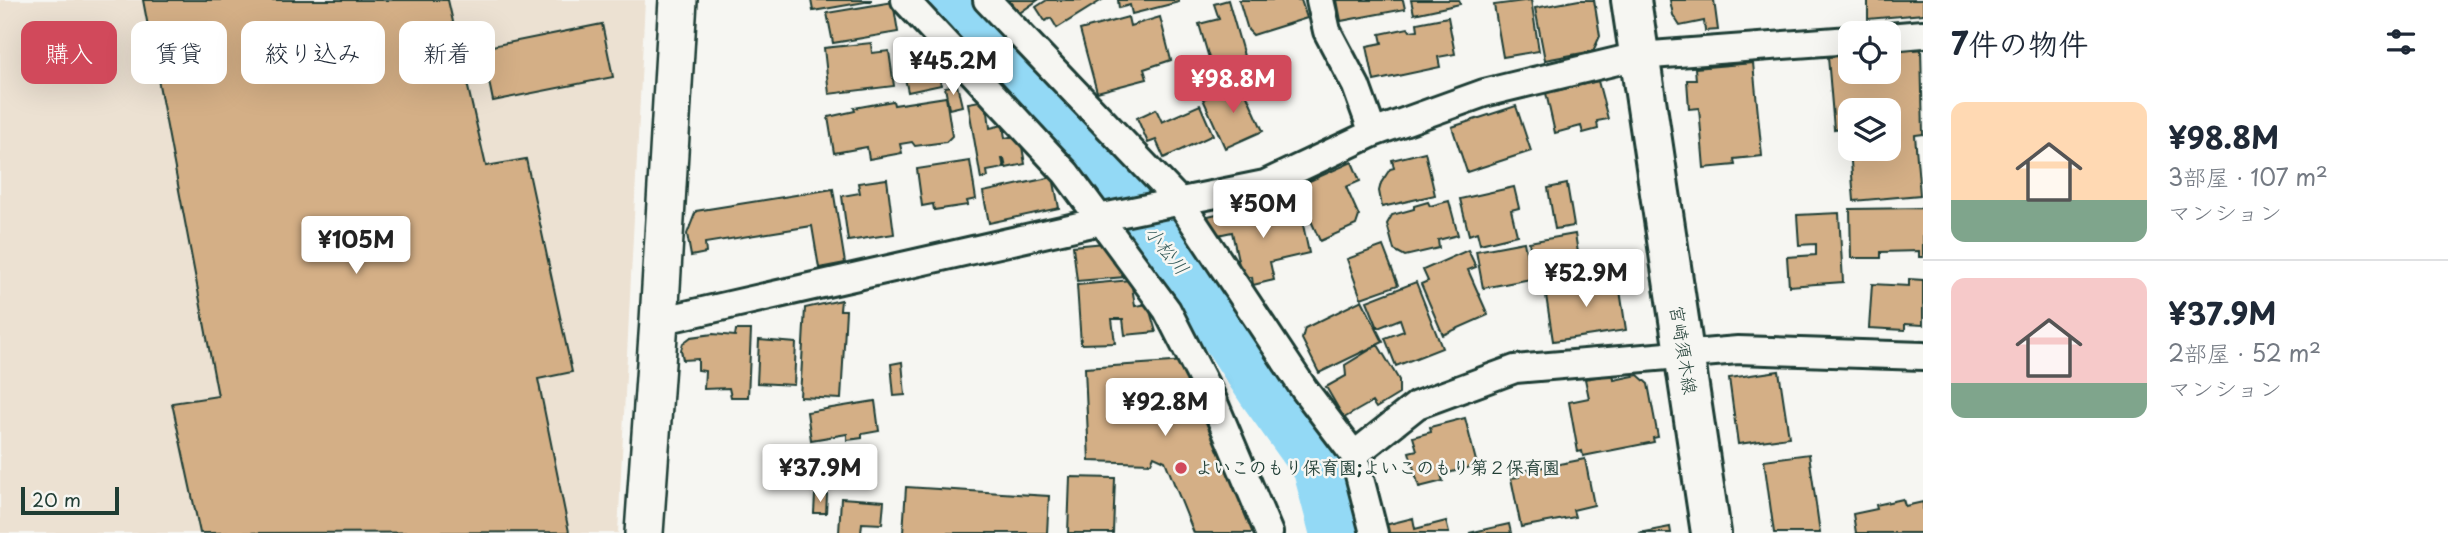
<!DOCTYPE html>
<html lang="ja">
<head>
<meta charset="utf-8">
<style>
  body { margin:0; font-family:"Playpen Sans","Klee One",sans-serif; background:#f6f6f7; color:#1f2937; height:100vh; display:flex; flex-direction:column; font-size:26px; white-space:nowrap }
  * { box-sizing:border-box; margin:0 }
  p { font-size:23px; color:#747a83 }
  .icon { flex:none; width:38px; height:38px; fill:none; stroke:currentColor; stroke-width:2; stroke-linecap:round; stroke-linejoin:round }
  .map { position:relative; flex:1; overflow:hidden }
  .sheet { display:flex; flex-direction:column; background:#fff; width:525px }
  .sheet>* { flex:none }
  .guide { position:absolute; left:21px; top:21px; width:665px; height:63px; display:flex; gap:14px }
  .fabs { position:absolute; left:1838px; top:21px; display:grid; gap:14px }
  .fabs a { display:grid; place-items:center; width:63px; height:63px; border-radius:14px; background:#fff; box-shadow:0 7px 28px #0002; font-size:35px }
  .scale { position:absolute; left:21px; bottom:18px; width:98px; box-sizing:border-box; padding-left:7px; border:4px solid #1f3d34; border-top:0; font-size:19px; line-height:24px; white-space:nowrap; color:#1f3d34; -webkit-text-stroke:5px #f6f6f2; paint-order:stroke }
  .price { position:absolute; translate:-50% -60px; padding:0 16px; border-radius:7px; background:#fff; color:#222; font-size:23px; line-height:46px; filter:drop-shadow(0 2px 4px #0008) }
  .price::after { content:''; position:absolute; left:50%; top:42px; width:21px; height:16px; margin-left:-10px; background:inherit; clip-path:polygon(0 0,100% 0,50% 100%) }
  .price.on { background:#d1495b; color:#fff }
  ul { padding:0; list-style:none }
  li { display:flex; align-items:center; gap:21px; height:175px; padding:0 28px }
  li+li { border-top:2px solid #e0e1e3 }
  li span { display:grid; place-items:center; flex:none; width:196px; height:140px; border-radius:14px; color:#555 }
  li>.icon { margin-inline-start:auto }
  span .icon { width:84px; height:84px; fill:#fffc; stroke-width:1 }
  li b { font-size:30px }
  h2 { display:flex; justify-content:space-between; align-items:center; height:84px; padding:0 28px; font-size:30px }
  .chip { padding:0 24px; border-radius:14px; background:#fff; box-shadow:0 7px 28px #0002; font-size:24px; line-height:63px }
  .chip.on { background:#d1495b; color:#fff }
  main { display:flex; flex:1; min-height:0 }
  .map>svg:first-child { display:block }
</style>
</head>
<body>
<main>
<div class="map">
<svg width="1923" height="533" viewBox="0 0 1923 533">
  <rect width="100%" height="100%" fill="#f6f6f2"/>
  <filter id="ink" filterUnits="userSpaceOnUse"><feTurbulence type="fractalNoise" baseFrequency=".0143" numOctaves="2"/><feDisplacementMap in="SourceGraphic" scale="14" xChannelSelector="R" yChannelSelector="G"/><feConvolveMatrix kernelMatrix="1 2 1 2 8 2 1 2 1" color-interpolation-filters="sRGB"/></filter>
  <g filter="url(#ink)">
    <path fill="#ece1d2" d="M 0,0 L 645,0 L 618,533 L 0,533 Z"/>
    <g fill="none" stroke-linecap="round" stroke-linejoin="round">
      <path stroke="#93d9f5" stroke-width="60" d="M 942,0 L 1023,89 L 1084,149 L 1210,302 L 1266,387 L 1322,465 L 1340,533"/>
    </g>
    <path fill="#d4af86" stroke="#1f3d34" stroke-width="2" d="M 143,0 L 448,0 L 486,166 L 526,159 L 572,372 L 538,379 L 569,532 L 200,533 L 172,403 L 218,396 Z
      M 811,0 L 871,0 L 871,1 L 813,11 Z
      M 1009,0 L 1038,0 L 1018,14 Z
      M 1047,0 L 1102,0 L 1057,28 L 1051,18 L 1045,21 L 1036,7 Z
      M 1118,0 L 1179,0 L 1179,2 L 1132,14 L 1130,5 L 1119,8 Z
      M 1228,0 L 1244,56 L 1211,65 L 1199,24 L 1219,19 L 1214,4 Z
      M 1239,0 L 1301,0 L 1307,18 L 1253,35 L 1248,30 Z
      M 1337,0 L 1403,0 L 1405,9 L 1341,21 Z
      M 1411,0 L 1459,0 L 1460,4 L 1414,14 Z
      M 1531,0 L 1539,51 L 1503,57 L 1494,5 Z
      M 1579,0 L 1594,0 L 1600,36 L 1593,51 L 1545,60 L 1535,8 Z
      M 1670,0 L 1714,0 L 1718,30 L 1705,31 L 1704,21 L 1680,26 L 1673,15 Z
      M 1868,0 L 1923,0 L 1923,14 L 1868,19 Z
      M 893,2 L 898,32 L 833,43 L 827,13 Z
      M 1128,17 L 1130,26 L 1160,17 L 1171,60 L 1144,69 L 1147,79 L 1097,92 L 1080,30 Z
      M 1448,17 L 1455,54 L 1438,57 L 1440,67 L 1374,81 L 1367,46 L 1382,43 L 1380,34 L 1408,28 L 1410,31 L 1418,30 L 1417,23 Z
      M 602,24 L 613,77 L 493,101 L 482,48 Z
      M 871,43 L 872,53 L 889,51 L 894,86 L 829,94 L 824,48 Z
      M 933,47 L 941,85 L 908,92 L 900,55 Z
      M 1921,49 L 1923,134 L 1915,135 L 1920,195 L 1854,201 L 1850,149 L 1888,149 L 1888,110 L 1850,110 L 1850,143 L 1849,127 L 1834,129 L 1828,57 L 1850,55 L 1850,72 L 1888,72 L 1888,52 Z
      M 1753,63 L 1762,156 L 1734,159 L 1735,165 L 1704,168 L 1699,108 L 1689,109 L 1687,80 L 1696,80 L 1695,68 Z
      M 1598,81 L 1608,119 L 1597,121 L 1598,129 L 1583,133 L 1581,126 L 1555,133 L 1546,93 Z
      M 1241,82 L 1263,131 L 1225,148 L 1203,99 Z
      M 957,85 L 962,106 L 949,109 L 945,87 Z
      M 946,97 L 952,136 L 946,142 L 915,146 L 912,142 L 900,144 L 902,153 L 869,159 L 867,147 L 834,153 L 828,117 L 855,111 L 854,108 L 893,101 L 894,105 Z
      M 980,101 L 988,112 L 990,128 L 1003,125 L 1005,138 L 1020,135 L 1025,164 L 1006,168 L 1004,159 L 1002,159 L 1004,168 L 987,171 L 988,177 L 981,179 L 968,103 Z
      M 1200,105 L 1213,135 L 1164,158 L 1156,140 L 1148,143 L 1137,118 L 1156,109 L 1162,122 Z
      M 1516,106 L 1531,151 L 1467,172 L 1452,127 Z
      M 1425,152 L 1435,195 L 1382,207 L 1379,191 L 1381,183 L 1390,169 L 1394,168 L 1392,160 Z
      M 970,161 L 976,199 L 967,201 L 968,205 L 934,210 L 933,204 L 922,206 L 917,169 Z
      M 1352,162 L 1360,181 L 1346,187 L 1359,216 L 1356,225 L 1320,241 L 1296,187 Z
      M 1053,177 L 1059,208 L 989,223 L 983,192 Z
      M 887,179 L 894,234 L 848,241 L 842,196 L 860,193 L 858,183 Z
      M 1567,184 L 1574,226 L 1555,229 L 1548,188 Z
      M 1514,187 L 1519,208 L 1511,210 L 1517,235 L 1480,244 L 1477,232 L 1469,235 L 1460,199 Z
      M 833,189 L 845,263 L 819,268 L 812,226 L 705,243 L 706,253 L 691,256 L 687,234 L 696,211 Z
      M 1449,201 L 1458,235 L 1438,240 L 1439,248 L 1405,256 L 1394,250 L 1387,224 L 1392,215 L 1414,209 L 1414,206 L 1428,202 L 1430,206 Z
      M 1299,206 L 1309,253 L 1270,262 L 1274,280 L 1253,285 L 1252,277 L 1242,279 L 1232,232 L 1213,236 L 1208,216 L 1238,209 L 1240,219 Z
      M 1923,208 L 1923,257 L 1919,257 L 1919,251 L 1881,252 L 1881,258 L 1851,258 L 1850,209 Z
      M 1839,213 L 1843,282 L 1789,286 L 1787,257 L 1816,255 L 1816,244 L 1799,245 L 1797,215 Z
      M 1575,234 L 1581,271 L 1573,272 L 1573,275 L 1560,277 L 1559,274 L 1536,278 L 1529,242 Z
      M 1524,242 L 1531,279 L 1483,288 L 1476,251 Z
      M 1105,243 L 1122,265 L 1125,277 L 1077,281 L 1073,246 Z
      M 1383,246 L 1398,285 L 1361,298 L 1347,259 Z
      M 1468,250 L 1476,267 L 1468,270 L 1488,315 L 1443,335 L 1421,284 L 1428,281 L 1423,270 Z
      M 1618,277 L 1626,330 L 1553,341 L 1545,289 Z
      M 1909,279 L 1923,280 L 1923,325 L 1905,324 L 1905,330 L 1869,328 L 1872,284 L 1909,286 Z
      M 1131,280 L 1135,306 L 1148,304 L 1156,332 L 1125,335 L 1123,319 L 1112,319 L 1115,343 L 1081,344 L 1077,285 Z
      M 1416,282 L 1442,348 L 1396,366 L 1385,338 L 1404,331 L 1400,319 L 1378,328 L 1367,301 Z
      M 841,300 L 840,310 L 846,310 L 841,399 L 800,397 L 805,308 Z
      M 1362,300 L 1383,342 L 1319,373 L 1302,339 L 1305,328 Z
      M 736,330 L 751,330 L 748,397 L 731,397 L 729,388 L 704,389 L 705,371 L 698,370 L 698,359 L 683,360 L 681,350 L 683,343 L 691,337 L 713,334 L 735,336 Z
      M 759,340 L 796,343 L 794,385 L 757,383 Z
      M 1378,345 L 1399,380 L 1399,394 L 1376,408 L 1372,402 L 1344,418 L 1326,387 L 1346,376 L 1345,365 Z
      M 1186,361 L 1255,533 L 1194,533 L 1165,461 L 1154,456 L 1151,463 L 1089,461 L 1085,368 Z
      M 902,362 L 905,395 L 894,396 L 891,364 Z
      M 1779,371 L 1789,437 L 1738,444 L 1729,378 Z
      M 1613,374 L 1614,380 L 1638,375 L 1648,384 L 1658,437 L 1653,438 L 1654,442 L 1583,456 L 1582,451 L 1578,452 L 1569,402 L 1589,398 L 1585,379 Z
      M 875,401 L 879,431 L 862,434 L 862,438 L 847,440 L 847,434 L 811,440 L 807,412 Z
      M 1465,418 L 1477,465 L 1441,475 L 1443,481 L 1419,487 L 1409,452 L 1417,450 L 1413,437 L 1431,432 L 1430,427 Z
      M 1809,454 L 1820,533 L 1774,533 L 1764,460 Z
      M 1585,459 L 1594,505 L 1573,510 L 1575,517 L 1521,527 L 1511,478 L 1519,477 L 1518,472 Z
      M 1070,477 L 1115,478 L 1113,533 L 1068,533 Z
      M 906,487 L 1049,496 L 1047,533 L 903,533 Z
      M 815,495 L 827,495 L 826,513 L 814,513 Z
      M 841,498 L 884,501 L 882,524 L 862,523 L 861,533 L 839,533 Z
      M 841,498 L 884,501 L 882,524 L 862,523 L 861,533 L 839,533 Z
      M 1903,499 L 1905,506 L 1923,502 L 1923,533 L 1856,533 L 1853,514 L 1877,509 L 1876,505 Z
      M 1413,518 L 1415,529 L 1446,521 L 1449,533 L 1388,533 L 1385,525 Z
      M 1509,524 L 1511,533 L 1469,533 Z
      M 1670,527 L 1671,533 L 1639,533 Z"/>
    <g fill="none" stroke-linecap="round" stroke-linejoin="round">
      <defs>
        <path id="street" d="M 905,0 L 1066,173 L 1167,310 L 1212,398 L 1269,533
          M 987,0 L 1180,202 L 1304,389 L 1354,455
          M 1320,0 L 1327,31 L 1356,86 L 1373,133
          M 1888,37 L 1923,34
          M 659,321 L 1101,221 L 1108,216 L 1265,184 L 1373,133 L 1484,93 L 1638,56 L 1850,40
          M 1374,533 L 1354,455 L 1417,405 L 1515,369 L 1738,350 L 1923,356"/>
        <path id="secondary" d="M 644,533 L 659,321 L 678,0"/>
        <path id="primary" d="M 1631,0 L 1711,533"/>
      </defs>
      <use href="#street" stroke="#1f3d34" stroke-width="32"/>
      <use href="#secondary" stroke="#1f3d34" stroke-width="42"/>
      <use href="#primary" stroke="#1f3d34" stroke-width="44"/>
      <use href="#street" stroke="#f6f6f2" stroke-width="26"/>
      <use href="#secondary" stroke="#f6f6f2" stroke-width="37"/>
      <use href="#primary" stroke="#f6f6f2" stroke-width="38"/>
    </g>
  </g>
  <circle fill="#d1495b" stroke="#f6f6f2" stroke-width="2.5" cx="1181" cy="468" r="7"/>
  <g text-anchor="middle" stroke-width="5" stroke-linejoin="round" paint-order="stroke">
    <g font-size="18" fill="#1f3d34" stroke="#f6f6f2">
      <text transform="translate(1683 350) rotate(81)" y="6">宮崎須木線</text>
    </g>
    <g font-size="18" font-weight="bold" fill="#1f3d34" stroke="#f6f6f2" text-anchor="start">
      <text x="1195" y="474">よいこのもり保育園;よいこのもり第２保育園</text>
    </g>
    <g font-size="19" font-style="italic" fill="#365c5b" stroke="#f6f6f2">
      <text transform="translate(1167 250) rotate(51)" y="7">小松川</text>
    </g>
  </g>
</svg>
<div class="fabs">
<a><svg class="icon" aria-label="locate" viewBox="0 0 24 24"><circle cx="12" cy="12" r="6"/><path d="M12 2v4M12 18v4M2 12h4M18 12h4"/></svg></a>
<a><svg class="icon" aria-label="layers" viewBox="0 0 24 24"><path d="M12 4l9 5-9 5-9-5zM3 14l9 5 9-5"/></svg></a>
</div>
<div class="scale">20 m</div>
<b class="price" style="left:953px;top:97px">¥45.2M</b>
<b class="price on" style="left:1233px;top:115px">¥98.8M</b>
<b class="price" style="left:1263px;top:240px">¥50M</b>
<b class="price" style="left:356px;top:276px">¥105M</b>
<b class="price" style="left:1586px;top:309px">¥52.9M</b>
<b class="price" style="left:1165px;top:438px">¥92.8M</b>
<b class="price" style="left:820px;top:504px">¥37.9M</b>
<div class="guide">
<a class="chip on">購入</a>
<a class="chip">賃貸</a>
<a class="chip">絞り込み</a>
<a class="chip">新着</a>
</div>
</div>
<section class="sheet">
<h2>7件の物件<svg class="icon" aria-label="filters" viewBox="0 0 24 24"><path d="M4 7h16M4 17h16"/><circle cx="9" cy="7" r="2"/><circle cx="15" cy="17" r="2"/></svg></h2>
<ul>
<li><span style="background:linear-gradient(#ffd9b3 70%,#7fa58c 0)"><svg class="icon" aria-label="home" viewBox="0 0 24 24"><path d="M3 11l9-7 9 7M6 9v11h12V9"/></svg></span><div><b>¥98.8M</b><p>3部屋 · 107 m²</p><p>マンション</p></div></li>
<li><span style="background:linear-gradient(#f6c9c9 75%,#7fa58c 0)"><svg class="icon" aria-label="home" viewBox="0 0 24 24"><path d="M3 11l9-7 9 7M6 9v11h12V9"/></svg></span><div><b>¥37.9M</b><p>2部屋 · 52 m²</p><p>マンション</p></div></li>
</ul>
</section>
</main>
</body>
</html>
